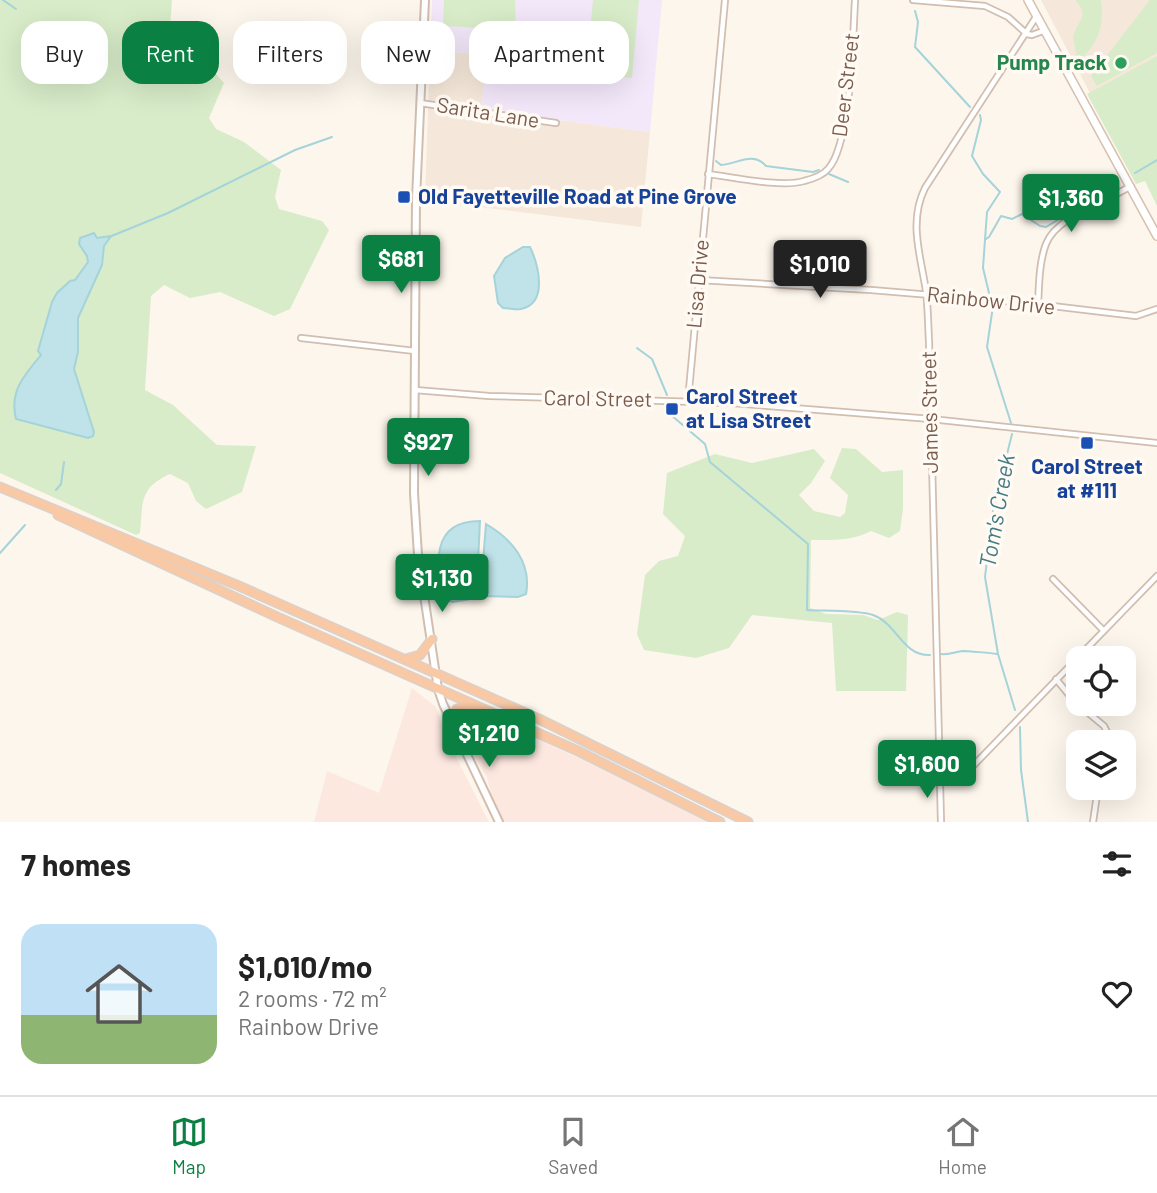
<!DOCTYPE html>
<html lang="en">
<head>
<meta charset="utf-8">
<style>
  body { margin:0; font-family:Barlow,sans-serif; background:#f2f2f2; color:#222; height:100vh; display:flex; flex-direction:column; font-size:26px; white-space:nowrap }
  * { box-sizing:border-box; margin:0 }
  p { font-size:23px; color:#767676 }
  .icon { flex:none; width:38px; height:38px; fill:none; stroke:currentColor; stroke-width:2; stroke-linecap:round; stroke-linejoin:round }
  .map { position:relative; height:822px; overflow:hidden }
  .drawer { display:flex; flex-direction:column; background:#fff; flex:1 }
  .drawer>* { flex:none }
  .hud { position:absolute; left:21px; top:21px; width:700px; height:63px; display:flex; gap:14px }
  .controls { position:absolute; left:1066px; top:646px; display:grid; gap:14px }
  .controls a { display:grid; place-items:center; width:70px; height:70px; border-radius:14px; background:#fff; box-shadow:0 7px 28px #0002; font-size:35px }
  .price { position:absolute; translate:-50% -60px; padding:0 16px; border-radius:7px; background:#0b8043; color:#fff; font-size:23px; line-height:46px; filter:drop-shadow(0 2px 4px #0008) }
  .price::after { content:''; position:absolute; left:50%; top:42px; width:21px; height:16px; margin-left:-10px; background:inherit; clip-path:polygon(0 0,100% 0,50% 100%) }
  .price.selected { background:#222; color:#fff }
  ul { padding:0; list-style:none }
  li { display:flex; align-items:center; gap:21px; height:175px; padding:0 21px }
  li span { display:grid; place-items:center; flex:none; width:196px; height:140px; border-radius:21px; color:#555 }
  li>.icon { margin-inline-start:auto }
  span .icon { width:84px; height:84px; fill:#fffc; stroke-width:1 }
  li b { font-size:30px }
  h2 { display:flex; justify-content:space-between; align-items:center; height:84px; padding:0 21px; font-size:30px }
  .tag { padding:0 24px; border-radius:21px; background:#fff; box-shadow:0 7px 28px #0002; font-size:24px; line-height:63px }
  .tag.selected { background:#0b8043; color:#fff }
  .menu { display:flex; justify-content:space-around; align-items:center; height:98px; border-top:2px solid #e0e0e0; background:#fff; font-size:19px; color:#767676 }
  .menu a { display:grid; justify-items:center; gap:4px }
  .menu .selected { color:#0b8043 }
  .map>svg:first-child { display:block }
</style>
</head>
<body>
<div class="map">
<svg width="1157" height="822" viewBox="0 0 1157 822">
  <rect width="100%" height="100%" fill="#fdf6ec"/>
  <path fill="#f5e8da" d="M 1041,0 L 1157,0 L 1157,56 L 1090,93 Z
    M 430,49 L 488,56 L 481,110 L 650,132 L 641,227 L 425,200 Z"/>
  <path fill="#fde8e0" d="M 412,688 L 436,707 L 448,741 L 489,822 L 314,822 L 327,771 L 379,793 Z
    M 467,709 L 473,709 L 574,756 L 710,822 L 503,822 L 492,798 L 487,777 L 472,753 L 458,722 L 460,711 Z"/>
  <path fill="#f3e8fa" d="M 432,0 L 662,0 L 650,132 L 481,110 L 487,56 L 430,49 Z"/>
  <path fill="#d8ecc9" d="M 0,0 L 172,0 L 167,71 L 207,64 L 224,83 L 209,118 L 216,129 L 244,142 L 281,170 L 275,197 L 279,209 L 322,221 L 329,230 L 290,309 L 274,316 L 220,292 L 190,298 L 164,285 L 151,296 L 145,390 L 173,405 L 217,445 L 256,446 L 242,492 L 206,509 L 196,501 L 188,483 L 170,474 C 139,488 143,502 140,533 L 136,535 L 0,473 Z
    M 444,0 L 515,0 L 516,30 L 446,26 L 443,23 Z
    M 593,0 L 639,0 L 632,78 L 586,74 Z
    M 1075,0 L 1101,0 C 1105,29 1097,43 1078,63 L 1073,37 C 1077,20 1091,17 1075,0 Z
    M 1150,0 L 1157,0 L 1157,53 L 1097,86 L 1091,76 Z
    M 1157,56 L 1157,206 L 1145,181 L 1136,184 L 1087,94 Z
    M 842,448 L 856,449 L 882,472 L 903,470 L 903,509 L 900,531 L 889,538 L 871,531 C 852,541 832,540 811,540 L 810,608 L 826,614 L 863,615 L 878,620 L 897,612 L 908,615 L 906,691 L 836,691 L 832,623 L 752,615 L 729,648 L 696,658 L 644,650 L 637,634 L 645,575 L 659,561 L 678,556 L 685,536 L 663,514 L 667,473 L 715,454 L 752,463 L 814,449 L 825,461 L 811,483 L 799,495 L 814,511 L 840,517 L 845,513 L 848,495 L 830,478 Z"/>
  <path fill="#bfe3e8" stroke="#a5d3da" stroke-width="2" d="M 94,233 L 97,238 L 111,236 L 104,246 L 102,265 L 78,318 L 78,352 L 74,369 L 94,432 L 93,436 L 88,438 L 16,419 C 9,392 24,375 41,355 L 38,351 L 52,302 L 57,293 L 70,281 L 75,280 L 88,262 L 87,256 L 79,244 L 80,238 Z
    M 523,247 L 530,247 C 538,264 549,303 521,309 C 516,310 509,308 503,308 L 498,303 L 494,276 L 505,258 Z
    M 480,521 L 478,562 L 483,562 L 486,524 C 512,539 532,563 526,594 L 518,597 L 483,596 L 482,566 L 479,565 L 476,598 L 453,602 L 446,600 C 435,566 430,521 480,521 Z"/>
  <g fill="none" stroke-linecap="round" stroke-linejoin="round">
    <path stroke="#a5d3da" stroke-width="2" d="M 3,0 L 16,9
      M 915,11 L 918,22 L 915,47 L 970,107
      M 980,115 L 981,120 L 972,156 L 983,174 L 1000,192 L 987,212 L 983,268 L 989,293
      M 716,161 L 721,165 C 737,164 753,151 766,166 L 813,172 L 819,170
      M 1135,173 L 1157,160
      M 829,174 L 848,182
      M 1092,199 L 1115,182
      M 109,237 L 168,213 L 295,150 L 332,137
      M 986,239 L 989,237 L 1001,216 L 1012,219 L 1022,214 L 1040,226 L 1046,227 L 1086,203
      M 993,306 L 987,347 L 1011,423
      M 637,348 L 652,359 L 667,395
      M 668,405 L 671,415 L 705,444 L 710,462 L 808,544 L 807,610 C 824,611 859,610 873,615 C 897,623 902,656 930,655
      M 1012,434 L 993,511 L 985,577 L 998,654 L 1015,710
      M 56,490 L 61,484 L 64,462
      M 0,553 L 25,525
      M 941,654 C 949,655 955,652 963,651 C 967,651 991,653 997,654
      M 1020,727 L 1021,770 L 1028,822"/>
    <defs>
      <path id="minor" d="M 913,0 L 985,6 L 1008,17 L 1027,34
        M 1027,34 L 1032,35 L 1043,31
        M 420,103 L 556,123
        M 708,174 C 733,177 781,188 804,181 C 812,179 823,175 828,169 C 851,145 853,35 855,0
        M 699,280 L 871,290 L 1027,303 L 1136,316 L 1157,309
        M 1038,305 C 1039,286 1039,262 1046,244 C 1056,217 1107,201 1131,186
        M 301,338 L 415,351
        M 415,390 L 489,396 L 732,403 L 931,419 L 1157,443
        M 688,401 L 725,0
        M 1053,579 L 1104,631
        M 1056,679 L 1074,701 L 1104,726 L 1112,742
        M 939,776 L 958,775 L 972,767 L 1157,576
        M 941,822 L 929,341 C 928,324 928,307 926,291 C 921,257 908,222 925,188 L 1036,17
        M 1093,822 L 1098,788"/>
      <path id="tertiary" d="M 425,0 L 416,199 L 414,493 L 418,555 L 438,689 L 443,704 L 499,822"/>
      <path id="secondary" d="M 1028,0 L 1157,236"/>
      <path id="trunk" d="M 0,487 L 239,586 L 539,719 L 748,822
        M 58,515 L 275,616 L 578,751 L 720,822
        M 406,659 L 420,655 L 432,639
        M 451,721 L 457,709 L 472,705"/>
    </defs>
    <use href="#minor" stroke="#d1beb0" stroke-width="8"/>
    <use href="#tertiary" stroke="#d1beb0" stroke-width="10"/>
    <use href="#secondary" stroke="#d6c0b0" stroke-width="10"/>
    <use href="#trunk" stroke="#dad1cd" stroke-width="11"/>
    <use href="#minor" stroke="#fff" stroke-width="4.5"/>
    <use href="#tertiary" stroke="#fff" stroke-width="6"/>
    <use href="#secondary" stroke="#fff" stroke-width="7"/>
    <use href="#trunk" stroke="#f9c8a4" stroke-width="8"/>
  </g>
  <circle fill="#2e9e5b" stroke="#fffaf3" stroke-width="2.5" cx="1121" cy="63" r="7"/>
  <g fill="#1a4fb4" stroke="#fffaf3" stroke-width="2.5">
    <rect x="397" y="190" width="14" height="14" rx="3.5"/>
    <rect x="665" y="402" width="14" height="14" rx="3.5"/>
    <rect x="1080" y="436" width="14" height="14" rx="3.5"/>
  </g>
  <g text-anchor="middle" stroke-width="7" stroke-linejoin="round" paint-order="stroke">
    <g font-size="21" font-weight="bold" fill="#27864d" stroke="#fffaf3" text-anchor="end">
      <text x="1107" y="70">Pump Track</text>
    </g>
    <g font-size="21" fill="#7a5c4d" stroke="#fffaf3">
      <text transform="translate(846 85) rotate(-83)" y="7">Deer Street</text>
      <text transform="translate(488 113) rotate(9)" y="7">Sarita Lane</text>
      <text transform="translate(698 284) rotate(-85)" y="7">Lisa Drive</text>
      <text transform="translate(991 301) rotate(6)" y="7">Rainbow Drive</text>
      <text transform="translate(598 399) rotate(1)" y="7">Carol Street</text>
      <text transform="translate(930 412) rotate(-91)" y="7">James Street</text>
    </g>
    <g font-size="21" font-weight="bold" fill="#164399" stroke="#fffaf3" text-anchor="start">
      <text x="418" y="204">Old Fayetteville Road at Pine Grove</text>
      <text x="686" y="404">Carol Street<tspan x="686" dy="24">at Lisa Street</tspan></text>
      <text x="1087" y="474" text-anchor="middle">Carol Street<tspan x="1087" dy="24">at #111</tspan></text>
    </g>
    <g font-size="23" font-style="italic" fill="#437c86" stroke="#fffaf3">
      <text transform="translate(997 511) rotate(-80)" y="8">Tom's Creek</text>
    </g>
  </g>
</svg>
<div class="controls">
<a><svg class="icon" aria-label="locate" viewBox="0 0 24 24"><circle cx="12" cy="12" r="6"/><path d="M12 2v4M12 18v4M2 12h4M18 12h4"/></svg></a>
<a><svg class="icon" aria-label="layers" viewBox="0 0 24 24"><path d="M12 4l9 5-9 5-9-5zM3 14l9 5 9-5"/></svg></a>
</div>
<b class="price" style="left:1071px;top:234px">$1,360</b>
<b class="price" style="left:401px;top:295px">$681</b>
<b class="price selected" style="left:820px;top:300px">$1,010</b>
<b class="price" style="left:428px;top:478px">$927</b>
<b class="price" style="left:442px;top:614px">$1,130</b>
<b class="price" style="left:489px;top:769px">$1,210</b>
<b class="price" style="left:927px;top:800px">$1,600</b>
<div class="hud">
<a class="tag">Buy</a>
<a class="tag selected">Rent</a>
<a class="tag">Filters</a>
<a class="tag">New</a>
<a class="tag">Apartment</a>
</div>
</div>
<section class="drawer">
<h2>7 homes<svg class="icon" aria-label="filters" viewBox="0 0 24 24"><path d="M4 7h16M4 17h16"/><circle cx="9" cy="7" r="2"/><circle cx="15" cy="17" r="2"/></svg></h2>
<ul>
<li><span style="background:linear-gradient(#bfe0f5 65%,#8fb573 0)"><svg class="icon" aria-label="home" viewBox="0 0 24 24"><path d="M3 11l9-7 9 7M6 9v11h12V9"/></svg></span><div><b>$1,010/mo</b><p>2 rooms · 72 m²</p><p>Rainbow Drive</p></div><svg class="icon" aria-label="heart" viewBox="0 0 24 24"><path d="M12 20l-8-8c-3-5 5-10 8-4 3-6 11-1 8 4z"/></svg></li>
</ul>
</section>
<nav class="menu">
<a class="selected"><svg class="icon" aria-label="map" viewBox="0 0 24 24"><path d="M3 6l6-2 6 2 6-2v14l-6 2-6-2-6 2zM9 4v14M15 6v14"/></svg>Map</a>
<a><svg class="icon" aria-label="saved" viewBox="0 0 24 24"><path d="M7 4h10v16l-5-4-5 4z"/></svg>Saved</a>
<a><svg class="icon" aria-label="home" viewBox="0 0 24 24"><path d="M3 11l9-7 9 7M6 9v11h12V9"/></svg>Home</a>
</nav>
</body>
</html>
